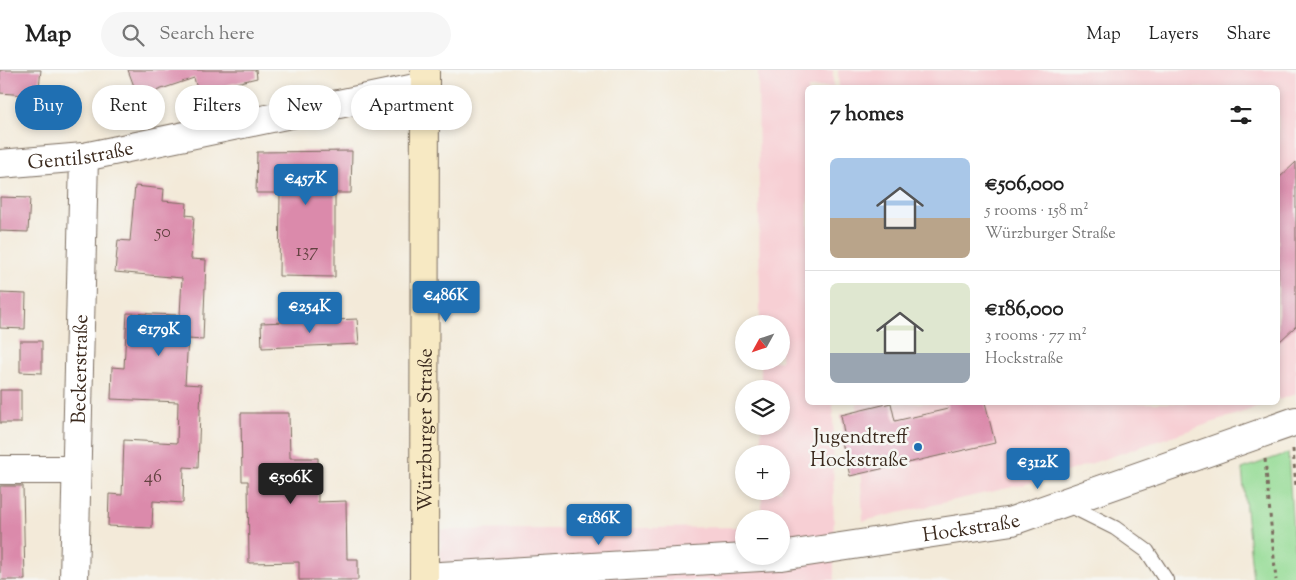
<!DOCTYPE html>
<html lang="en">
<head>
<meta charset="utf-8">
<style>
  body { margin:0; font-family:"Sorts Mill Goudy",serif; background:#f6f6f6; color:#222; height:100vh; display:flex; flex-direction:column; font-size:19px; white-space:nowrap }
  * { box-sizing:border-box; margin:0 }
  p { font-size:16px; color:#767676 }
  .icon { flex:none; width:28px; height:28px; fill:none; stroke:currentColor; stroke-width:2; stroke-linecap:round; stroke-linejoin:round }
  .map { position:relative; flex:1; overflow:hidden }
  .side { position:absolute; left:805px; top:15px; width:475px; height:320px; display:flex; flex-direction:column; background:#fff; border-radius:8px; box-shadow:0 2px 8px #0003 }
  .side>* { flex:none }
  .banner { position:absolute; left:15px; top:15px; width:475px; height:45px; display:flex; gap:10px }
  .needle { width:32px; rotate:230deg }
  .controls { position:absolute; left:735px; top:245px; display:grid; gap:10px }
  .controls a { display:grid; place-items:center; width:55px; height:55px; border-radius:50%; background:#fff; box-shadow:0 2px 8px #0003; font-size:25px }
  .price { position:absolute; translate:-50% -42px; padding:0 11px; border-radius:5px; background:#1f6fb2; color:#fff; font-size:16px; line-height:32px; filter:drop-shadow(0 1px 2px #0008) }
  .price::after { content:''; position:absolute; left:50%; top:30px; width:15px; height:11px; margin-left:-8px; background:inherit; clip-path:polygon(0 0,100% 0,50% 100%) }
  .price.active { background:#222; color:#fff }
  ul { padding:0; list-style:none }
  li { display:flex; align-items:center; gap:15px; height:125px; padding:0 25px }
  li+li { border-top:1px solid #e0e0e0 }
  li span { display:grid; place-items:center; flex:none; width:140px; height:100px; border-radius:8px; color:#555 }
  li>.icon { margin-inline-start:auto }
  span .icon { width:60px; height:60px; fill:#fffc; stroke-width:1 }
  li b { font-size:21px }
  h2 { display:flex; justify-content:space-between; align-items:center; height:60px; padding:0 25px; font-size:21px }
  .chip { padding:0 18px; border-radius:22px; background:#fff; box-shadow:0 2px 8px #0003; font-size:18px; line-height:45px }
  .chip.active { background:#1f6fb2; color:#fff }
  header { display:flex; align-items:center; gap:30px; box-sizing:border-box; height:70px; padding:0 25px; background:#fff; border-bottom:1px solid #e0e0e0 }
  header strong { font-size:24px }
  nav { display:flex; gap:28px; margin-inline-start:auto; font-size:18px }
  .search { width:350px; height:45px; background:#f6f6f6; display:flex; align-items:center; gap:12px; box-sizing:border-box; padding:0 18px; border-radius:28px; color:#767676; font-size:19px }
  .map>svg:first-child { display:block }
</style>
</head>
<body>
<header>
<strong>Map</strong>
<div class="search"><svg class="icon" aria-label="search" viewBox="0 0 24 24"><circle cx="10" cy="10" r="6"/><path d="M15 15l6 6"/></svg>Search here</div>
<nav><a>Map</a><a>Layers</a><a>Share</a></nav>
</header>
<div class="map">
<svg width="1296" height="510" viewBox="0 0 1296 510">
  <rect width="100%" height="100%" fill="#f6f6f2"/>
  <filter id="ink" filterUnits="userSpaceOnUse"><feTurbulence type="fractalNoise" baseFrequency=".02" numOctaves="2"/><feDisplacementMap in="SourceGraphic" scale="10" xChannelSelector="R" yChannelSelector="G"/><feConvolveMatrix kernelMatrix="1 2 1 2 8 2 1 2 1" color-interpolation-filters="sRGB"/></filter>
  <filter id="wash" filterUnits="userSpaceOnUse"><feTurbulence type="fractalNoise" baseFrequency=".0096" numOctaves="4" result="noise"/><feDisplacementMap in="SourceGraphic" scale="20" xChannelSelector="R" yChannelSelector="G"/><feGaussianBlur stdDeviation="1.12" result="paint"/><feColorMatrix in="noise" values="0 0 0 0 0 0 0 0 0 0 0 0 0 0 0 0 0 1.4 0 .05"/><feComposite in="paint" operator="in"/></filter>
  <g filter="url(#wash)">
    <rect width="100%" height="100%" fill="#f3ead9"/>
    <path fill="#f7cfd4" d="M 758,0 L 833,0 L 833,17 L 808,18 L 808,332 L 833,333 L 834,510 L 440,510 L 441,460 L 744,457 L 744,486 L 781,486 L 781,449 L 762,449 L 762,421 L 781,421 L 781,384 L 762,384 L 761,356 L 781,356 L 781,319 L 761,319 L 761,291 L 781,291 L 781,254 L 760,254 Z
      M 838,0 L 1296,0 L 1296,324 L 1278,330 L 1278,18 L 839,18 Z
      M 857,333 L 1270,333 L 1039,411 L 863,451 Z"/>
    <path fill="#95db95" stroke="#68825a" d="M 1288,383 L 1296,510 L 1253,510 L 1242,399 Z"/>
    <g id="blocks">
      <path fill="#db8aab" d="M 0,0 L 41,0 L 38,26 L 0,23 Z
        M 128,0 L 256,0 L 257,8 L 198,22 L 194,8 L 138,27 Z
        M 352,81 L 351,123 L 335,123 L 335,207 L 279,206 L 280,123 L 256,123 L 257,82 Z
        M 1296,92 L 1296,256 L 1278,273 L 1278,109 Z
        M 135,116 L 164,119 L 163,131 L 187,133 L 186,145 L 194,146 L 191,189 L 206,190 L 203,270 L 188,269 L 185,314 L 201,315 L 198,398 L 184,397 L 183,433 L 153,431 L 152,458 L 108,456 L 109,424 L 122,425 L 124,370 L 177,373 L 178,332 L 111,329 L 112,297 L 124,298 L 127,243 L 180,245 L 182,208 L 115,202 L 118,170 L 130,171 Z
        M 0,127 L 30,128 L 28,162 L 0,161 Z
        M 0,223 L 26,224 L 25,259 L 0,258 Z
        M 357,249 L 359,274 L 262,278 L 261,253 Z
        M 20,271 L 42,271 L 42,303 L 20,302 Z
        M 0,320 L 21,320 L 21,353 L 0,353 Z
        M 946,332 L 985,332 L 995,373 L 850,406 L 840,364 L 844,363 L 841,345 L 891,333 L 895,351 L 948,339 Z
        M 241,343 L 289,343 L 290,388 L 318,388 L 318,432 L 346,431 L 347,489 L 358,489 L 358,510 L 299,510 L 299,492 L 249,493 L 248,411 L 242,411 Z
        M 0,416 L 23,416 L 25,510 L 0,510 Z"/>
    </g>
  </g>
  <g filter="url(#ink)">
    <use href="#blocks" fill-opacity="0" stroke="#7b6d5f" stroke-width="1"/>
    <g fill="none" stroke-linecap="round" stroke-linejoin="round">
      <defs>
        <path id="service" d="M 1065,433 L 1115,458 L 1147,481 L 1166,510"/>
        <g id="minor">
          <path id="s1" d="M 0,94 L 84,87 L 425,16"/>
          <path d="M 0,400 L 76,400"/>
          <path id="s2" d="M 781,486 L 1012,451 L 1296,351"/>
          <path d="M 424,507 L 778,486"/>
          <path id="s3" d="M 74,510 L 84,87"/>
        </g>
        <g id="secondary">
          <path id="s4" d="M 424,510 L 425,0"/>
        </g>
      </defs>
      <use href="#service" stroke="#7b6d5f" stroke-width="16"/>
      <use href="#minor" stroke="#7b6d5f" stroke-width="30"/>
      <use href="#secondary" stroke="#7b6d5f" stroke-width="30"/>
      <path stroke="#7b6d5f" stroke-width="3" stroke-dasharray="4 4" stroke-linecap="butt" d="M 1293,379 L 1296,417
        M 1265,389 L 1276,510"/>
      <use href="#service" stroke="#fff" stroke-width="14"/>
      <use href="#minor" stroke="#fff" stroke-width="28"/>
      <use href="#secondary" stroke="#f7e9c3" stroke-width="28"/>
    </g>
  </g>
  <circle fill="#1f6fb2" stroke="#f6f6f2" stroke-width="2" cx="918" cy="377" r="5"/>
  <g text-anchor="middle" stroke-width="5" stroke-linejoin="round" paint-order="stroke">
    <g font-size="18" fill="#634241">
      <text x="163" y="167">50</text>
      <text x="307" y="186">137</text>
      <text x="153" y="412">46</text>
    </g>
    <g font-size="20" fill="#3b2a1e" stroke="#f6f6f2">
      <text dy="7" stroke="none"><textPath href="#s1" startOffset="81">Gentilstraße</textPath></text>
      <text dy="7" stroke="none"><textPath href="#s3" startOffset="211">Beckerstraße</textPath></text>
      <text dy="7" stroke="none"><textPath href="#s4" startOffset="150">Würzburger Straße</textPath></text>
      <text dy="7" stroke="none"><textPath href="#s2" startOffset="192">Hockstraße</textPath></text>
    </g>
    <g font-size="20" fill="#3b2a1e" stroke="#f6f6f2" text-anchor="end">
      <text x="908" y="373">Jugendtreff<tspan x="908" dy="23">Hockstraße</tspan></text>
    </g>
  </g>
</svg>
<div class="controls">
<a><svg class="needle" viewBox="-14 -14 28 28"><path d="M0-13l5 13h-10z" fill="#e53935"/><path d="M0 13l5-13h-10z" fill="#767676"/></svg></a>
<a><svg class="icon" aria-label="layers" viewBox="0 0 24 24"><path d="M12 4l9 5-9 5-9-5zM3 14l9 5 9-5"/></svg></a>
<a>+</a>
<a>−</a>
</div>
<b class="price" style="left:306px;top:136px">€457K</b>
<b class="price" style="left:446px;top:253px">€486K</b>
<b class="price" style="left:310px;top:264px">€254K</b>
<b class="price" style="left:159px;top:287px">€179K</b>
<b class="price" style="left:1038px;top:420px">€312K</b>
<b class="price active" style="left:291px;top:435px">€506K</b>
<b class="price" style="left:599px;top:476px">€186K</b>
<div class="banner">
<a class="chip active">Buy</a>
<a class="chip">Rent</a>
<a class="chip">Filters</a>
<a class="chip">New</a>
<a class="chip">Apartment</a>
</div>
<section class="side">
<h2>7 homes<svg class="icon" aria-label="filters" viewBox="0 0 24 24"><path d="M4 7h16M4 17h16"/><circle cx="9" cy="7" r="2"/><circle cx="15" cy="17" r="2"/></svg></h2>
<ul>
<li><span style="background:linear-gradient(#a9c7e8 60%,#b9a48a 0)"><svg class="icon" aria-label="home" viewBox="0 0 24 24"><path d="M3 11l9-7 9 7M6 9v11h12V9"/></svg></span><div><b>€506,000</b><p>5 rooms · 158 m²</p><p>Würzburger Straße</p></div></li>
<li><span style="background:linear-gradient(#dfe7d0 70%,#9aa5b1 0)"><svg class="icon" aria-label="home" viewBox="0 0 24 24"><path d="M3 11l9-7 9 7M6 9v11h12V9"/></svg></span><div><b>€186,000</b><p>3 rooms · 77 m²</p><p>Hockstraße</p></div></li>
</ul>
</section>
</div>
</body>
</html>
